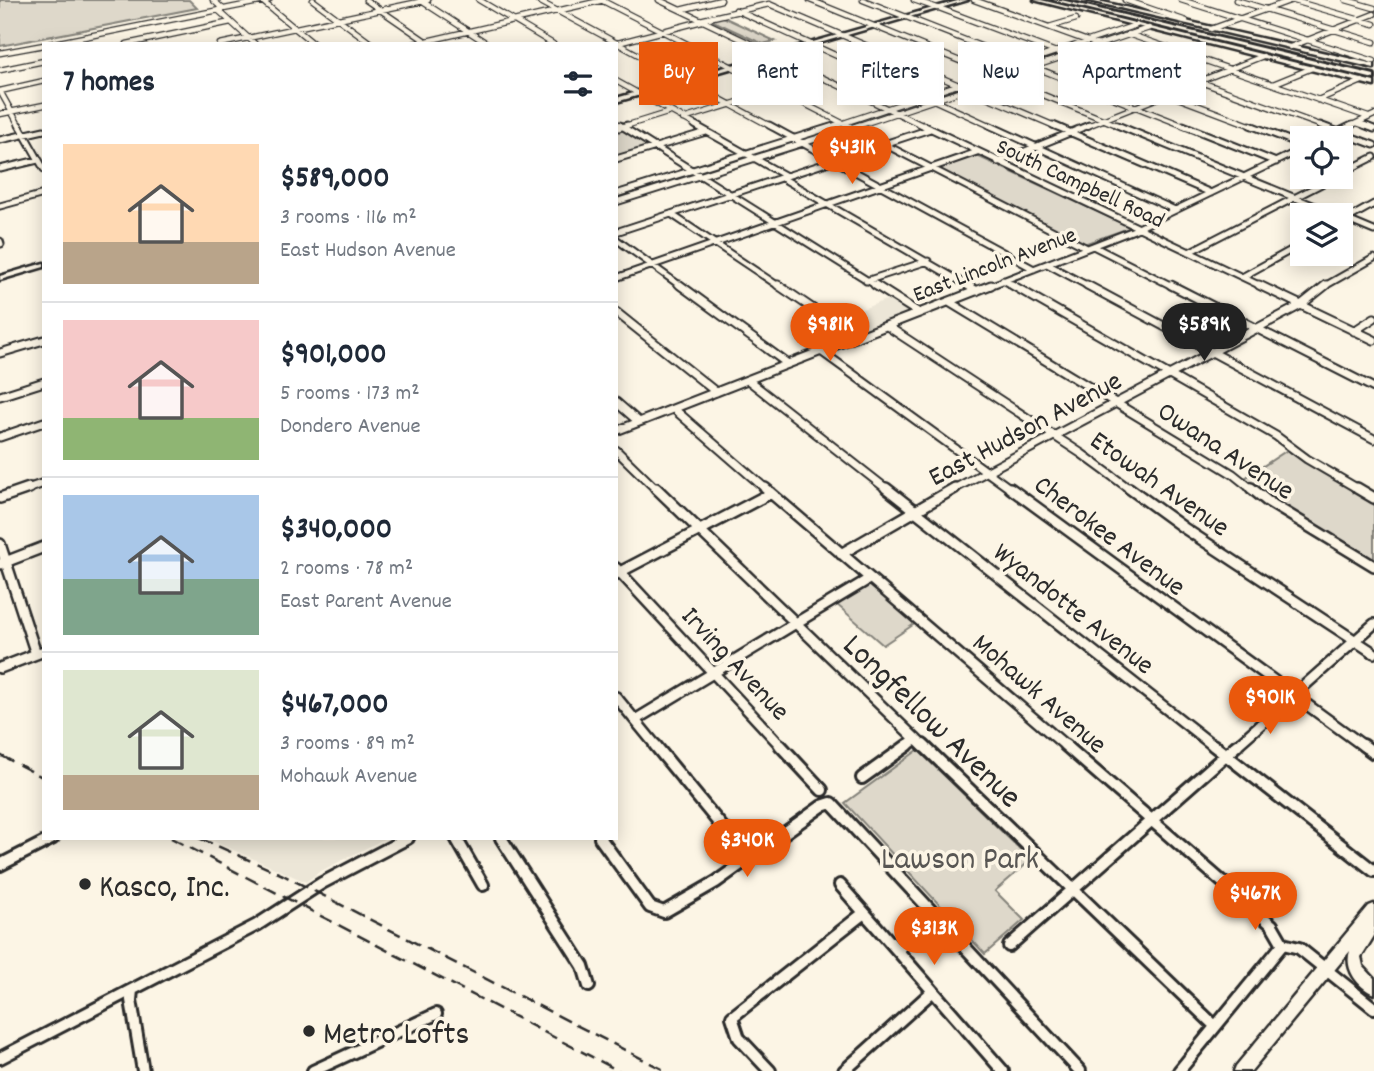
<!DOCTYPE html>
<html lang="en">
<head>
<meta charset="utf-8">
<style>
  body { margin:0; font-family:Dekko,sans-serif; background:#f2f2f3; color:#1f2937; height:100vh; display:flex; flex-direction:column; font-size:26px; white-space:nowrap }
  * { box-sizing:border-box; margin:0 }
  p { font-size:23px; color:#747a83 }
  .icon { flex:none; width:38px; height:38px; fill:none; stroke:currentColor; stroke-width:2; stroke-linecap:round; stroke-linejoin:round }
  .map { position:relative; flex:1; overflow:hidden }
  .side { position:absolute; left:42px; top:42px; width:576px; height:798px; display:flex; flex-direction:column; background:#fff; border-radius:0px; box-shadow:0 4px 18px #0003 }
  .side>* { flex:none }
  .guide { position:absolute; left:639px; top:42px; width:630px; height:63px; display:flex; gap:14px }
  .controls { position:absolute; left:1290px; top:126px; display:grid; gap:14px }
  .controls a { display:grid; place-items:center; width:63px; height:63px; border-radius:0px; background:#fff; box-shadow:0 4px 18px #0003; font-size:35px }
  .price { position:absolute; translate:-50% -60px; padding:0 16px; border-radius:24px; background:#ea580c; color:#fff; font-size:23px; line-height:46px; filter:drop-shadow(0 2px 4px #0008) }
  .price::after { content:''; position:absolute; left:50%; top:42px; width:21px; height:16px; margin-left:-10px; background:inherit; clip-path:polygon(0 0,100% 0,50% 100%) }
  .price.current { background:#222; color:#fff }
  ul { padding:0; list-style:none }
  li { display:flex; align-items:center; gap:21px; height:175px; padding:0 21px }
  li+li { border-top:2px solid #e0e1e3 }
  li span { display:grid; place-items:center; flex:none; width:196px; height:140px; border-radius:0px; color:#555 }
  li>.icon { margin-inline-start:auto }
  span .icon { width:84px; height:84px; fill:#fffc; stroke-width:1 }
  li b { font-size:30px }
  h2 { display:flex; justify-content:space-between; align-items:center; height:84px; padding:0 21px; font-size:30px }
  .tag { padding:0 24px; border-radius:0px; background:#fff; box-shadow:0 4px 18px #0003; font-size:24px; line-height:63px }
  .tag.current { background:#ea580c; color:#fff }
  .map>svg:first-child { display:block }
</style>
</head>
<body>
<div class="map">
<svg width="1374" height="1071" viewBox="0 0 1374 1071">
  <rect width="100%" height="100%" fill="#fcf5e5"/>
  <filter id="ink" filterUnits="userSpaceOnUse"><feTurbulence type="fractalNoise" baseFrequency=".0143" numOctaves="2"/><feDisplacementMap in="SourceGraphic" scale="14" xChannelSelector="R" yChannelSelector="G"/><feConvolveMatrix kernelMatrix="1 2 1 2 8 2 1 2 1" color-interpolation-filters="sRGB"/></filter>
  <g filter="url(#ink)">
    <path fill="#ece6d7" d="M 891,298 L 912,311 L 854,333 L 834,320 Z
      M 206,838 L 386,838 L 319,872 L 306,882 Z"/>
    <path fill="#ded8ca" stroke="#84827a" stroke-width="2" d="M 0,0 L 189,0 L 197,8 L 0,46 Z
      M 721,16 L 775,41 L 763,44 L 709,19 Z
      M 621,129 L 651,147 L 616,158 L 616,130 Z
      M 975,155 L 1126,225 L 1129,228 L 1084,244 L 937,169 Z
      M 1289,449 L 1374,500 L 1374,562 L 1267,498 L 1245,478 Z
      M 870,583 L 916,623 L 883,645 L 836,604 Z
      M 918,750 L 1031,860 L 995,891 L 1024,920 L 985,954 L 845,803 Z"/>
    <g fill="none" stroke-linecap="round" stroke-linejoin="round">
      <defs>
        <path id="minor-far4" d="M 213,0 L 223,9
          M 313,0 L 372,44
          M 366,0 L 427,42
          M 420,0 L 488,44
          M 479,0 L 553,44
          M 537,0 L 772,127
          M 601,0 L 850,127
          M 659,0 L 926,127
          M 810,0 L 1122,127
          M 863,0 L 1187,127
          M 914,0 L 937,8
          M 974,0 L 1325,127
          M 1125,0 L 1186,21
          M 1181,0 L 1374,61
          M 1236,0 L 1374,42
          M 1291,0 L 1374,24
          M 1346,0 L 1374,8
          M 262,1 L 314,44
          M 939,8 L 1255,127
          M 218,10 L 255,44
          M 680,10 L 721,0
          M 736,10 L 993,127
          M 700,20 L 769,4 L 1057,127
          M 1049,27 L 1076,19
          M 1211,29 L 1292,0
          M 1128,34 L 1368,117
          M 49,44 L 269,0
          M 127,44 L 231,22
          M 220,44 L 428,0
          M 414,44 L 604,0
          M 614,44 L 702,21
          M 1290,47 L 1374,14
          M 0,53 L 44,45
          M 0,70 L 44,61
          M 616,81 L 699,127
          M 1273,84 L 1312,68
          M 0,91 L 20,127
          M 0,91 L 44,81
          M 1318,100 L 1362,81
          M 0,114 L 44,105
          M 683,119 L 820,77
          M 616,123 L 623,127
          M 1357,123 L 1369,127
          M 622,127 L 670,112
          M 832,127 L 1136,25
          M 854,127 L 1149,28
          M 1085,127 L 1263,56
          M 1348,127 L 1374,115"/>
        <path id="minor-far3" d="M 19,125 L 44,169
          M 620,125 L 878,287
          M 695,125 L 786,176
          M 769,125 L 1034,269
          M 847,125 L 1087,248
          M 923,125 L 1263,287
          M 989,125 L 1175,210
          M 1053,125 L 1211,193
          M 1117,125 L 1337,215
          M 1183,125 L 1276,162
          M 1250,125 L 1302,145
          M 1320,125 L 1374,145
          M 1364,125 L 1374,129
          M 619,128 L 627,125
          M 1325,138 L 1352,125
          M 0,140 L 44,130
          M 616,159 L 706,132
          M 998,162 L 1089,125
          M 0,169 L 38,160
          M 1340,174 L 1374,157
          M 782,178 L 970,287
          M 616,194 L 837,125
          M 616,202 L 860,125
          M 0,206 L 44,194
          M 671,214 L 780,287
          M 1343,218 L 1374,231
          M 1340,223 L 1374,204
          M 616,232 L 930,129
          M 616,239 L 682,287
          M 0,241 L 1,244
          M 1093,246 L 1174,287
          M 1189,252 L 1335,177
          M 1047,264 L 1090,287
          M 1242,277 L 1302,244
          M 616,278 L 977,152
          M 1003,280 L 1016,287
          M 866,281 L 928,261
          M 987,287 L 1134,230 L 1302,149
          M 1323,287 L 1374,258"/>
        <path id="minor-far2" d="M 680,285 L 788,364
          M 778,285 L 856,338
          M 875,285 L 919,313
          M 967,285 L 977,291
          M 1012,285 L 1276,436 L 1307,459 L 1360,490
          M 1087,285 L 1374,439
          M 1171,285 L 1374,388
          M 1259,285 L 1374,340
          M 949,302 L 1233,474 L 1253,490
          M 616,312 L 716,392
          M 887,326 L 1082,454 L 1131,490
          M 1354,331 L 1374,318
          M 821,351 L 1012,490
          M 0,353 L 44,340
          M 748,380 L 888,490
          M 0,396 L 44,382
          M 616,402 L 639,422
          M 674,409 L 767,490
          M 616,431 L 991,285
          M 0,437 L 44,422
          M 616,450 L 657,490
          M 24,490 L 44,483
          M 952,490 L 1301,305 L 1326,285"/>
        <path id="minor-far1" d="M 656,488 L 924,747
          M 765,488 L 1067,747
          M 886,488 L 1215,747
          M 1010,488 L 1365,747
          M 1129,488 L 1184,528 L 1374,653
          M 1251,488 L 1267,501 L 1374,566
          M 1357,488 L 1374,498
          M 0,498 L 29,488
          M 0,544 L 36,654
          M 841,554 L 955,488
          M 0,564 L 44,547
          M 616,568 L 782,747
          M 616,574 L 771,493
          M 0,668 L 44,651
          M 616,697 L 657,747
          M 635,720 L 869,579
          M 905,747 L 916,739
          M 1235,747 L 1374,624"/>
        <path id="minor" d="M 655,745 L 728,834
          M 780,745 L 822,790
          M 923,745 L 1215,1026
          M 1065,745 L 1272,925 L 1283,944
          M 1213,745 L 1374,871
          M 1363,745 L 1374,753
          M 862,778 L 908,745
          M 456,838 L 483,885
          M 501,838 L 583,966 L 589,986
          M 600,838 L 650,907 L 664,912 L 716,882 L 822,806 L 831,803 L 1080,1071
          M 0,865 L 53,838
          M 840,885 L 1003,1071
          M 1283,944 L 1299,948 L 1374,1008
          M 1009,946 L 1237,745
          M 897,950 L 937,916
          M 132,990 L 131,1000 L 143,1071
          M 0,1058 L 257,925 L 322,883 L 408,838
          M 313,1071 L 436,1014
          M 770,1071 L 739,1038 L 732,1017 L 864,913
          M 844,1071 L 933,991
          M 1179,1071 L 1283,944"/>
        <path id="major" d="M 961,0 L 968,0 L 616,102 L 616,98 Z
          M 1034,0 L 1041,0 L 1374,82 L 1374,86 Z
          M 1086,0 L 1094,0 L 1374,64 L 1374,68 Z
          M 44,263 L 44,267 L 0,280 L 0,276 Z
          M 1374,904 L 1374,936 L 1361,957 L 1363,966 L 1374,978 L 1374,994 C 1358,987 1344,969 1350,951 L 1251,1071 L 1234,1071 L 1236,1066 L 1369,906 Z"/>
        <path id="highway" d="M 1053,0 L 1061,0 L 1374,75 L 1374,79 Z"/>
      </defs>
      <use href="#minor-far4" stroke="#2b2b2b" stroke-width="7"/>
      <use href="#minor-far3" stroke="#2b2b2b" stroke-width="9"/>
      <use href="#minor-far2" stroke="#2b2b2b" stroke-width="11"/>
      <use href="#minor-far1" stroke="#2b2b2b" stroke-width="14"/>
      <use href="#minor" stroke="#2b2b2b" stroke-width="16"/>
      <use href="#major" stroke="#2b2b2b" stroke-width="5"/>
      <use href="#highway" stroke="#2b2b2b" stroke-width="6"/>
      <use href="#minor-far4" stroke="#fcf5e5" stroke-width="4.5"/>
      <use href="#minor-far3" stroke="#fcf5e5" stroke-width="5"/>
      <use href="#minor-far2" stroke="#fcf5e5" stroke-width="7"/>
      <use href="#minor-far1" stroke="#fcf5e5" stroke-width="9"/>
      <use href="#minor" stroke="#fcf5e5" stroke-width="10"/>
      <use href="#major" fill="#fcf5e5" fill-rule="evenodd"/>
      <use href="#highway" fill="#fcf5e5" fill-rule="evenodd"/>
      <path stroke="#2b2b2b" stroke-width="2.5" stroke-dasharray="14 7" stroke-linecap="butt" d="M 0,755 L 44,778
        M 171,838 L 619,1071
        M 199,838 L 283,875 L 666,1071"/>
    </g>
  </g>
  <g fill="#2b2b2b" stroke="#fcf5e5" stroke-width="2.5">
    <circle cx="85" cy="884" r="7"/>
    <circle cx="309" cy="1031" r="7"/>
  </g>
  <g text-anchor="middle" stroke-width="7" stroke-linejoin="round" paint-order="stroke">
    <g font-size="23" fill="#2b2b2b" stroke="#fcf5e5">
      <text transform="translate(1081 182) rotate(25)" y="8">South Campbell Road</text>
      <text transform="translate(994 263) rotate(-21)" y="8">East Lincoln Avenue</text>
    </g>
    <g font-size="28" fill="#2b2b2b" stroke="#fcf5e5">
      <text transform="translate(1024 427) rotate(-28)" y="10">East Hudson Avenue</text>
      <text transform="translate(1227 449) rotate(33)" y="10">Owana Avenue</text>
      <text transform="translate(1161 482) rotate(35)" y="10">Etowah Avenue</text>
      <text transform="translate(1111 534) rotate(37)" y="10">Cherokee Avenue</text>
      <text transform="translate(1075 607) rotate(38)" y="10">Wyandotte Avenue</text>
      <text transform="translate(737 662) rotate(47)" y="10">Irving Avenue</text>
      <text transform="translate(1041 692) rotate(41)" y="10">Mohawk Avenue</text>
    </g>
    <g font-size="33" fill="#2b2b2b" stroke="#fcf5e5">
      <text transform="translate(934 719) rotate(44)" y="12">Longfellow Avenue</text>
    </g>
    <g font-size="33" fill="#585653" stroke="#fcf5e5">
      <text x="960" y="868">Lawson Park</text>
    </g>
    <g font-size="33" fill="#2b2b2b" stroke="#fcf5e5" text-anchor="start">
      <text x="99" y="896">Kasco, Inc.</text>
      <text x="323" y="1043">Metro Lofts</text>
    </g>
  </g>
</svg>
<div class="controls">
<a><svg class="icon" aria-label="locate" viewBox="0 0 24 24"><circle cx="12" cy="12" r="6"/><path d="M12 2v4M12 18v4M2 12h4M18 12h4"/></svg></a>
<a><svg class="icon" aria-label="layers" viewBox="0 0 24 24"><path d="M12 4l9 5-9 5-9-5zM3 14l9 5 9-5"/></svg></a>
</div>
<b class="price" style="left:852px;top:186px">$431K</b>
<b class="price" style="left:830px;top:363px">$981K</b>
<b class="price current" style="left:1204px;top:363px">$589K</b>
<b class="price" style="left:1270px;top:736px">$901K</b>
<b class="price" style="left:747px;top:879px">$340K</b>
<b class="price" style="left:1255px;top:932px">$467K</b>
<b class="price" style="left:934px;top:967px">$313K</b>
<div class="guide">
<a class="tag current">Buy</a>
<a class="tag">Rent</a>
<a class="tag">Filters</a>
<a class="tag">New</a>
<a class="tag">Apartment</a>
</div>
<section class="side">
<h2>7 homes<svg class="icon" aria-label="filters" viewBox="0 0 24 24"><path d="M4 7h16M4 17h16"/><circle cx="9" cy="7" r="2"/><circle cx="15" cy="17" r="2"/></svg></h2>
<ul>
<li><span style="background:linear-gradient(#ffd9b3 70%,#b9a48a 0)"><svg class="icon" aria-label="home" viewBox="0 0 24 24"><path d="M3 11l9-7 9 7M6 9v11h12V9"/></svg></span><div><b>$589,000</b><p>3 rooms · 116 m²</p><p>East Hudson Avenue</p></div></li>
<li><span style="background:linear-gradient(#f6c9c9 70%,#8fb573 0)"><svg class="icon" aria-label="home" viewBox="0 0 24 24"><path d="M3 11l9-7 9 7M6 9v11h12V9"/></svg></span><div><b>$901,000</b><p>5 rooms · 173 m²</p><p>Dondero Avenue</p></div></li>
<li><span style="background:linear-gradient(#a9c7e8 60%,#7fa58c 0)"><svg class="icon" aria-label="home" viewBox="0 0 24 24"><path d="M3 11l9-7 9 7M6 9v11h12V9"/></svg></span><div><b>$340,000</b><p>2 rooms · 78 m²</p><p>East Parent Avenue</p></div></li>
<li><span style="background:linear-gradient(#dfe7d0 75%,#b9a48a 0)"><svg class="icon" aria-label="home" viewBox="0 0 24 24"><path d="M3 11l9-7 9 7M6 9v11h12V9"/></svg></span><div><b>$467,000</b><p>3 rooms · 89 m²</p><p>Mohawk Avenue</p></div></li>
</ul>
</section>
</div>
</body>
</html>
